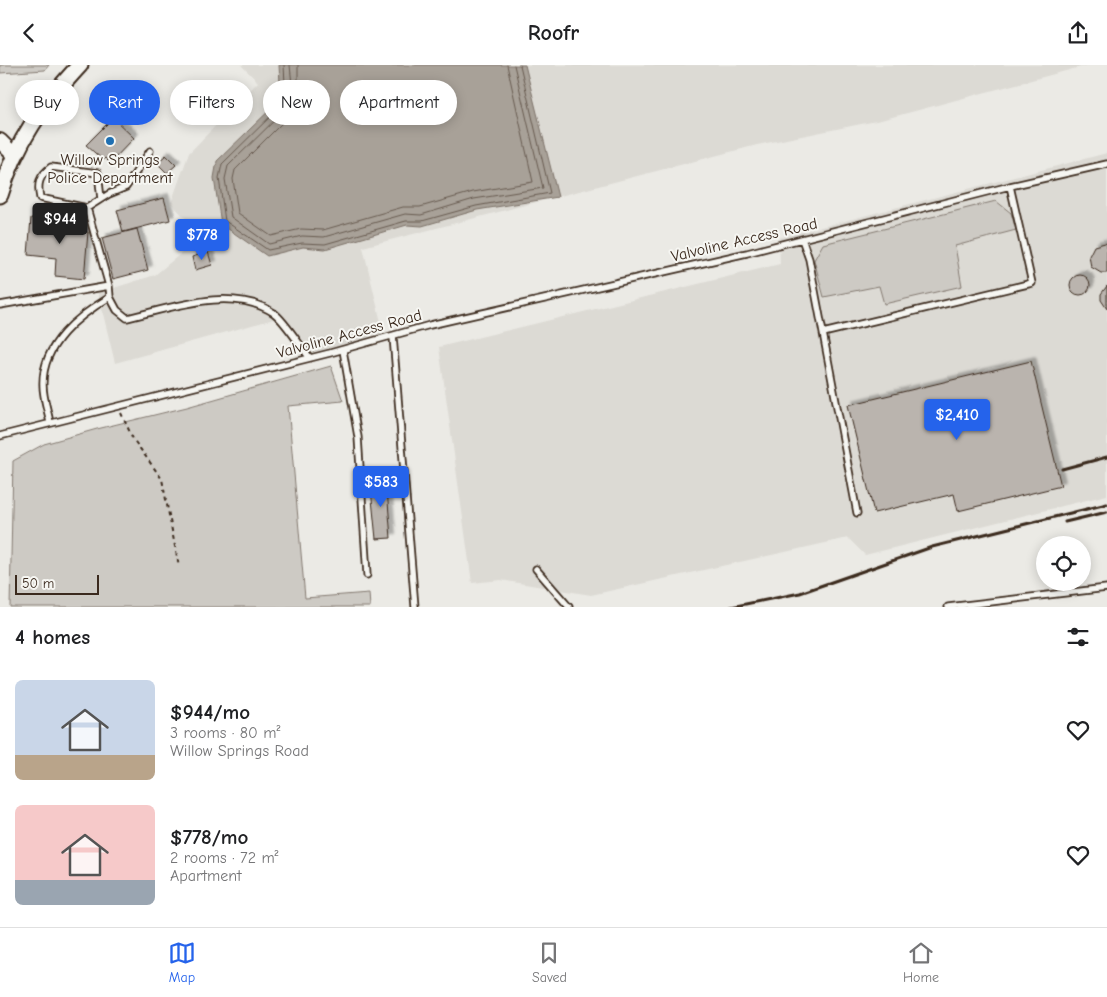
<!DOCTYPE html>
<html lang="en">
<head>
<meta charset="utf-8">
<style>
  body { margin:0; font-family:"Comic Neue",sans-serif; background:#f6f6f6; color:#202124; height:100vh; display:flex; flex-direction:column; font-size:19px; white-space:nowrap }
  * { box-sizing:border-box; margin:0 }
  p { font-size:16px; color:#757577 }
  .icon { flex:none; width:28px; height:28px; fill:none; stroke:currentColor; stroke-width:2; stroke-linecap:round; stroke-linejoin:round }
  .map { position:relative; height:542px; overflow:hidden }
  .sheet { display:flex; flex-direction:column; background:#fff; flex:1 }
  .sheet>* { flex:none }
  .hud { position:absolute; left:15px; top:15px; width:500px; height:45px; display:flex; gap:10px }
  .tools { position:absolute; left:1036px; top:471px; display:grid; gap:10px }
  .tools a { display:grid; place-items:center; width:55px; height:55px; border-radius:50%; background:#fff; box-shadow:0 2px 12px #0003; font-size:25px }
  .scale { position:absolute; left:15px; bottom:12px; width:84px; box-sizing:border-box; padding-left:5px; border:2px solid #3b2a1e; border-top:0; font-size:14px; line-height:18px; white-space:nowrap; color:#3b2a1e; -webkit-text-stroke:4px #f6f6f2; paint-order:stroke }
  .price { position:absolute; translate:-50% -42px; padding:0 11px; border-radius:5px; background:#2563eb; color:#fff; font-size:16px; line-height:32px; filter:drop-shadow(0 1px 2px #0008) }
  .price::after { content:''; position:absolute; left:50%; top:30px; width:15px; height:11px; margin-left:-8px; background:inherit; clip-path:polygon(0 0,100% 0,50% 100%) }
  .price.selected { background:#222; color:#fff }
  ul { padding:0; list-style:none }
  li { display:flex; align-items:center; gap:15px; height:125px; padding:0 15px }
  li span { display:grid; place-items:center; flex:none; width:140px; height:100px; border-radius:8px; color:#555 }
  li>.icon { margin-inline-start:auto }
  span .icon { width:60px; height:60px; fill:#fffc; stroke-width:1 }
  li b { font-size:21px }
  h2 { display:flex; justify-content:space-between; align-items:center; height:60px; padding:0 15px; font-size:21px }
  .tag { padding:0 18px; border-radius:22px; background:#fff; box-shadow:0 2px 12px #0003; font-size:18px; line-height:45px }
  .tag.selected { background:#2563eb; color:#fff }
  header { display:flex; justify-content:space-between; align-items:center; height:65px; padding:0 15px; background:#fff; font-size:22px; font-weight:700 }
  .menu { display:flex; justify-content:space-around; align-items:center; height:70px; border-top:1px solid #e0e0e0; background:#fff; font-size:14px; color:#757577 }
  .menu a { display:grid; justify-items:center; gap:2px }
  .menu .selected { color:#2563eb }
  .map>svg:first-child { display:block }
</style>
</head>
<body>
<header><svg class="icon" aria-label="back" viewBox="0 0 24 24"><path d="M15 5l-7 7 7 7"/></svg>Roofr<svg class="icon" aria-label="share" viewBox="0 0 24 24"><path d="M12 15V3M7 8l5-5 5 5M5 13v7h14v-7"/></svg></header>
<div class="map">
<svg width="1107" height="542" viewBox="0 0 1107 542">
  <defs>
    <filter id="shadow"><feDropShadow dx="4.5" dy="-4.5" stdDeviation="1" flood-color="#0004"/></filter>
  </defs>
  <rect width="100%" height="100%" fill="#ebeae5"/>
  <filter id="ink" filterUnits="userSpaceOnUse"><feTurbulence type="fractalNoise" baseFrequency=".02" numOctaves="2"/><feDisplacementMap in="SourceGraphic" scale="10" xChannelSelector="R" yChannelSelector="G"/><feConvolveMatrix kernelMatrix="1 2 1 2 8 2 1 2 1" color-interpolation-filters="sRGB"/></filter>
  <g filter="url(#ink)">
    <path fill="#dcdad4" d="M 241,0 L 1088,0 L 881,55 L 757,80 L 363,182 L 384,270 L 315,287 L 281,252 L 115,298 L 98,228 L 155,210 L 202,171 L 171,138 L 189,88 L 258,17 Z
      M 1107,88 L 1107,430 L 865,490 L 848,473 L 591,530 L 501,515 L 472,518 L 439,282 L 780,199 L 779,173 Z"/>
    <path fill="#cdcac4" stroke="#847a71" d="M 0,0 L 49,0 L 45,5 L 0,8 Z
      M 996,136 L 1011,148 L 1016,165 L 955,181 L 962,221 L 884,239 L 879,221 L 824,232 L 814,195 L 823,179 Z
      M 331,301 L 343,336 L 288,341 L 305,533 L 369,528 L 370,542 L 10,542 L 13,396 L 44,379 L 97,364 L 187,342 Z"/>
    <path fill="#a8a198" stroke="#7c7167" d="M 279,0 L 525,0 L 558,132 L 477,145 L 422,161 L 407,160 L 325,184 L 303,182 L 267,191 L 221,159 L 214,113 L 217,96 L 278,37 L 280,19 Z"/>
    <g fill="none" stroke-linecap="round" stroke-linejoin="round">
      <path stroke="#675a4f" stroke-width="1" d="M 284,0 L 285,19 L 283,39 L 222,99 L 219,113 L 225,156 L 268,185 L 302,178 L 325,179 L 406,156 L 422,156 L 476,141 L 550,128 L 520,0
        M 290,0 L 292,20 L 288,42 L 228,101 L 225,114 L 231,152 L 269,179 L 302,171 L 324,172 L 405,149 L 421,150 L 474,134 L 543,123 L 514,0
        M 298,0 L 298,30 L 294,46 L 235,105 L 233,114 L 238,148 L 271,171 L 301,164 L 323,165 L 403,142 L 420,142 L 473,127 L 533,117 L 507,0"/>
    </g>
    <path fill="#bab4ae" stroke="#3b2a1e" filter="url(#shadow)" d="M 113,53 L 134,73 L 110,98 L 105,93 L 103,95 L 86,80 Z
      M 166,90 L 176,100 L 167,108 L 157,98 Z
      M 164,133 L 170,155 L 123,167 L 117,145 Z
      M 31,153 L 85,158 L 85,167 L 88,167 L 84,214 L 55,211 L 56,193 L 28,190 Z
      M 137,164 L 148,205 L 113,214 L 102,173 Z
      M 1105,178 L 1107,179 L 1107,208 L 1101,208 L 1091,202 L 1089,191 L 1094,181 Z
      M 208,187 L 212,200 L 195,205 L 192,192 Z
      M1070 220a10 10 0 1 1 20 0a10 10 0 1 1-20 0Z
      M 1107,221 L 1107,244 L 1101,235 L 1101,229 Z
      M 1031,296 L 1061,421 L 958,446 L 954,429 L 874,448 L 848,340 Z
      M 386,413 L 391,473 L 376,474 L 370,414 Z"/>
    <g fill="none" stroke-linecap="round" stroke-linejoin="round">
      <defs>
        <path id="service" d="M 1010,121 L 1107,99
          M 87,143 L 40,133 C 37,119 39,111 51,102 L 98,108 L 101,134
          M 802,174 L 809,194 L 823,268
          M 110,232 L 117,245 L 127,253 C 171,243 232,220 274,248 C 285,256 300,281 310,293
          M 0,240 L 109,221 L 87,143 L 109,129 L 126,122 L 150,86
          M 393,271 L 415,542
          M 343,285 L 358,372 L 367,510
          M 50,358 C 48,346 43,333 43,320 C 42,279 78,251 110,232 L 109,221
          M 0,371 L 330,288 L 430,260 L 747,188 L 1010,121 L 1032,218 L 823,268 L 857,448
          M 536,504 L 569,542
          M 948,542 L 1107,523"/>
        <path id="tertiary" d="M 0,76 L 14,90"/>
        <path id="secondary" d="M 0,130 C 16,76 42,41 80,0"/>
      </defs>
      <use href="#service" stroke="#3b2a1e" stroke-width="9"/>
      <use href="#tertiary" stroke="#3b2a1e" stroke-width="18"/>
      <use href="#secondary" stroke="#3b2a1e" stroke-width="19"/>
      <path stroke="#3b2a1e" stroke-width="2" stroke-dasharray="4 4" stroke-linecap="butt" d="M 121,348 L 133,374 L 162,414 L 179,502"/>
      <use href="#service" stroke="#f6f6f2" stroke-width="5.5"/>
      <use href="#tertiary" stroke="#f6f6f2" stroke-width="14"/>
      <use href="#secondary" stroke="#f6f6f2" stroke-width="15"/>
      <path stroke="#3b2a1e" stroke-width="3" d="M 1062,404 L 1107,392
        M 1065,457 L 1107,447
        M 731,542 L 800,528 L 932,482 L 1107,439"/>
    </g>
  </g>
  <circle fill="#1f6fb2" stroke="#f6f6f2" stroke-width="2" cx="110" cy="76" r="5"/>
  <g text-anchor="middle" stroke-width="4" stroke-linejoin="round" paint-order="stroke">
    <g font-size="16" fill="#3b2a1e" stroke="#f6f6f2">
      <text x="110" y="100">Willow Springs<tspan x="110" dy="18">Police Department</tspan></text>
    </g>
    <g font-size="16" fill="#3b2a1e" stroke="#f6f6f2">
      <text transform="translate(744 174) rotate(-13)" y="6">Valvoline Access Road</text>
      <text transform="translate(349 268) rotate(-15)" y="6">Valvoline Access Road</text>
    </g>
  </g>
</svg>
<div class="tools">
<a><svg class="icon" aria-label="locate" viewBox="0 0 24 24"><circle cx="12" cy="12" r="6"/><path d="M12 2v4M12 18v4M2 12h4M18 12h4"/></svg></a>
</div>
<div class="scale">50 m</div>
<b class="price selected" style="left:60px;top:180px">$944</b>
<b class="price" style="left:202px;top:196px">$778</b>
<b class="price" style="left:957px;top:376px">$2,410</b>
<b class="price" style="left:381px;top:443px">$583</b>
<div class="hud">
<a class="tag">Buy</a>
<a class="tag selected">Rent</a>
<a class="tag">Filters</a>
<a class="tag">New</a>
<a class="tag">Apartment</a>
</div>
</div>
<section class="sheet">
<h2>4 homes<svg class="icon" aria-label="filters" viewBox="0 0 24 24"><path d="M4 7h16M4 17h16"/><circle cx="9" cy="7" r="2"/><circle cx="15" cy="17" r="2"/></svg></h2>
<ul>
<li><span style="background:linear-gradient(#c9d6e8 75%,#b9a48a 0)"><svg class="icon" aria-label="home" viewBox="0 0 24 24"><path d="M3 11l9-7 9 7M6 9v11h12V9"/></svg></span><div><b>$944/mo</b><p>3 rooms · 80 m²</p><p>Willow Springs Road</p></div><svg class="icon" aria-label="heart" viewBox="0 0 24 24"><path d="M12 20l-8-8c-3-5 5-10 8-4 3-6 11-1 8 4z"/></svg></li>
<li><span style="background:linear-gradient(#f6c9c9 75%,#9aa5b1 0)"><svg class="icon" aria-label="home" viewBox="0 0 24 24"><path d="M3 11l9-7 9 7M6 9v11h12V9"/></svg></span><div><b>$778/mo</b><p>2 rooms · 72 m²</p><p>Apartment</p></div><svg class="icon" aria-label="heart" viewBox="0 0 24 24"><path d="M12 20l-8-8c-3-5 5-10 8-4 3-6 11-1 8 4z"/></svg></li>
</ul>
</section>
<nav class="menu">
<a class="selected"><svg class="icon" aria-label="map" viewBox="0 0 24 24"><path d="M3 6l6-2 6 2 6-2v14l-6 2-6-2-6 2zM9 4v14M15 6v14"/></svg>Map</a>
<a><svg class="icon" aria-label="saved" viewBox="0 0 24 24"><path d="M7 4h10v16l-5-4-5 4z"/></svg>Saved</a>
<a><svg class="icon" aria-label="home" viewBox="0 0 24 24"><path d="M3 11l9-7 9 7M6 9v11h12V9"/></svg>Home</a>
</nav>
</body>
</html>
